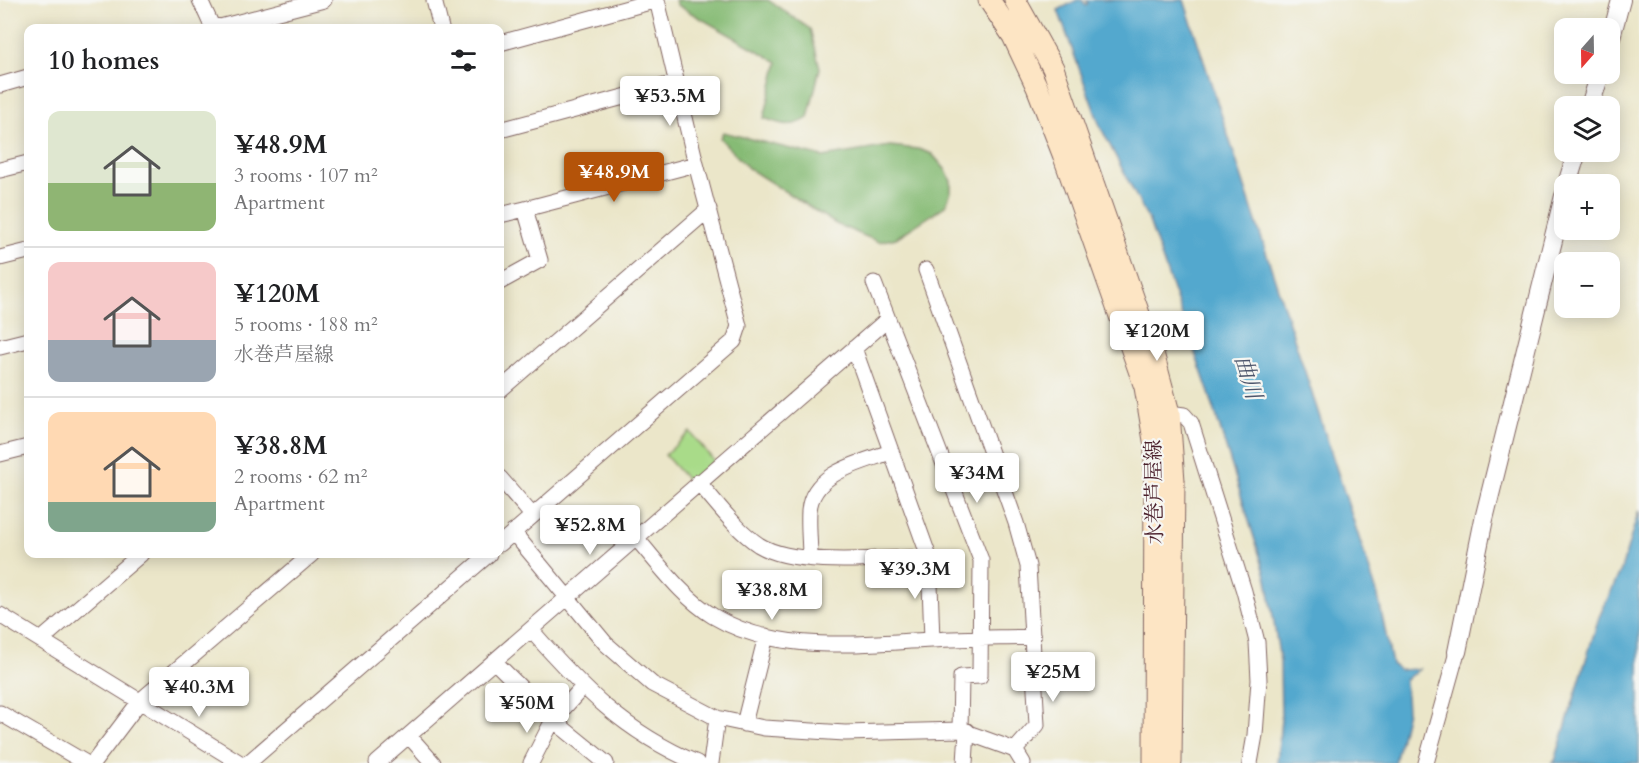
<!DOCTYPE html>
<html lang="en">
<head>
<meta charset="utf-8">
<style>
  body { margin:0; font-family:Cardo,"Noto Serif JP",serif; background:#f2f2f2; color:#202124; height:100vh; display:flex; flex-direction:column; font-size:22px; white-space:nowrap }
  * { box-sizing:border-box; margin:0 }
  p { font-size:20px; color:#757577 }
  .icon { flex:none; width:33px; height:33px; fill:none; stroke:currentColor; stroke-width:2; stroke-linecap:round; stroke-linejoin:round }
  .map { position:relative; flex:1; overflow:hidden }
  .details { position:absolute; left:24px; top:24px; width:480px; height:534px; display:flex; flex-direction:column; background:#fff; border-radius:12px; box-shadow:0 3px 15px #0003 }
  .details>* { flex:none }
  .needle { width:39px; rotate:200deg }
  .buttons { position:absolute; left:1554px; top:18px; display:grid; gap:12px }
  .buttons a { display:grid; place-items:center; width:66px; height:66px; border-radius:12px; background:#fff; box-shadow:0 3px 15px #0003; font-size:30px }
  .price { position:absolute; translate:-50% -51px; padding:0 14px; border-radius:6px; background:#fff; color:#222; font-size:20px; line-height:39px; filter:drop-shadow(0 2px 3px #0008) }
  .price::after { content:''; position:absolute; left:50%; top:36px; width:18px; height:14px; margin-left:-9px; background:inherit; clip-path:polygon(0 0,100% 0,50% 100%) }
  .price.current { background:#b45309; color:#fff }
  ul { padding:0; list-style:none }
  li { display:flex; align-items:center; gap:18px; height:150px; padding:0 24px }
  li+li { border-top:2px solid #e0e0e0 }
  li span { display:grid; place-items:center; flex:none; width:168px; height:120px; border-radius:12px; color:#555 }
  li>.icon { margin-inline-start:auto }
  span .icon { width:72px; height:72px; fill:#fffc; stroke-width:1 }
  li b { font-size:26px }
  h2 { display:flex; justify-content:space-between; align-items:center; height:72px; padding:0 24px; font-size:26px }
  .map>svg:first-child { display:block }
</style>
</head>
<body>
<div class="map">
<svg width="1639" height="763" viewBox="0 0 1639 763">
  <rect width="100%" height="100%" fill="#f6f6f2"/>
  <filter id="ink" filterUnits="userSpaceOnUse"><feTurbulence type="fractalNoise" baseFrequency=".0167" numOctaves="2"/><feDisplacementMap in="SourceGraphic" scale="12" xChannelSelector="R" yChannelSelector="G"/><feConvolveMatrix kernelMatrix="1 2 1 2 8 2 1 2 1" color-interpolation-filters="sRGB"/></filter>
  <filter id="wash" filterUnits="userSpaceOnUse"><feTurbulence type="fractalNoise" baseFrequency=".008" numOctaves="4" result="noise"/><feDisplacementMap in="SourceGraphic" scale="24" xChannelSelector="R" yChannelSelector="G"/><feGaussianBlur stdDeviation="1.35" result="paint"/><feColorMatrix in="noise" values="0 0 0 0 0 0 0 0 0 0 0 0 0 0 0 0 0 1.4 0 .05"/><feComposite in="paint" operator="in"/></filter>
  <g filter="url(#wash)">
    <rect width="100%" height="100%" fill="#ebe6c9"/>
    <path fill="#a9db89" stroke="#7a7d5a" stroke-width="1.5" d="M 690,432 L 714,461 L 689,482 L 665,455 Z"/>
    <path fill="#86bb75" stroke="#686d50" stroke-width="1.5" d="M 675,0 L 768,0 L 810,29 L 820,68 L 808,118 C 792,129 780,124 764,118 L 778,62 L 677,5 Z
      M 723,132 L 823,157 L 890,146 L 918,149 L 932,154 L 945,169 L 951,181 L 951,192 L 945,206 L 927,218 L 896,238 L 879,242 L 836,224 L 748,168 L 720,138 Z"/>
    <path fill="#52a8ce" stroke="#4e647c" stroke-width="1.5" d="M 1077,0 L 1082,0 L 1086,5 L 1088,3 L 1086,0 L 1184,0 L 1378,596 L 1392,664 L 1400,670 L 1419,669 L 1405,680 L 1407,711 L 1395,763 L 1277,763 L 1281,719 L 1280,661 L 1267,579 L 1210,396 L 1149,221 L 1100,126 L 1058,10 Z
      M 1639,510 L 1639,763 L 1551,763 L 1555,761 L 1599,617 L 1621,570 Z"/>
  </g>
  <g filter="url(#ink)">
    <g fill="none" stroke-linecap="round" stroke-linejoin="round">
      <defs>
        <path id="minor" d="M 200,0 L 211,24 L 220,27 L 324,0
          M 434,0 L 441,28
          M 500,43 L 657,0
          M 0,85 L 28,77
          M 500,130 L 676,83
          M 0,170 L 28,163
          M 525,209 L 696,164
          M 500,215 L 525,209 L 540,260 L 500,282
          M 0,258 L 28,251
          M 926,270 L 1016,523 L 1028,566 L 1037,725 L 1015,750
          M 874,283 L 981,560 L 980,676 L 961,677 L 960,730
          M 0,347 L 28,340
          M 854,348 L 929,557 L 932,640
          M 500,390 L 709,209
          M 1169,413 L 1184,415 L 1191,423 L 1244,591 L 1257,642 L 1259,680 L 1255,735 L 1250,763
          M 0,454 L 28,447
          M 500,478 L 532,515
          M 698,482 C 717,503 735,529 759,545 C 796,568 884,558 929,557
          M 513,532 L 606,644 L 652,684 L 717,718 L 764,728 L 845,733 L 960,730 L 1015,750 L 1023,763
          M 636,538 C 659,564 682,597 713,616 C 778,655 860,643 932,640 C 966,638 1000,638 1033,637
          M 500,544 L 734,341 L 739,326 L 696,164 L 657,0
          M 810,558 C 810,543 808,527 809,511 C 812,472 861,463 890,452
          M 0,615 L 240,763
          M 531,630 C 583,689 623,731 697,763
          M 41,640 L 141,554
          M 495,662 L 553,720 L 606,763
          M 0,713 L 86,763
          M 744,724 L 766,636
          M 409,736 L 433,763
          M 93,763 L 140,701 L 312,554
          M 248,763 L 489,554
          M 377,763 L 888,319
          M 531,763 L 553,720 L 582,688
          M 711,763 L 717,718
          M 965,763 L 967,731
          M 1426,763 L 1457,652"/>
        <path id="tertiary" d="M 1610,41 L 1621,0
          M 1590,106 L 1600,74
          M 1567,184 L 1577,152
          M 1457,652 L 1484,519 L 1564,196"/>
        <path id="secondary" d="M 989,0 L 1013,36 L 1037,87 L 1063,154 L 1145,387 L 1155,446 L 1154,763
          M 1015,0 L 1053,68 L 1154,357 L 1169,413 L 1174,481 L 1171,763"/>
      </defs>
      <use href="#minor" stroke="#826562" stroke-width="17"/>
      <use href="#tertiary" stroke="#826562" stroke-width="20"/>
      <use href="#secondary" stroke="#826562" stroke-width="23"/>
      <use href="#minor" stroke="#fff" stroke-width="15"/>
      <use href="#tertiary" stroke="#fff" stroke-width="18"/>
      <use href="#secondary" stroke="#fde5c4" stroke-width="21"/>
    </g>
  </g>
  <g text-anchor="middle" stroke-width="4.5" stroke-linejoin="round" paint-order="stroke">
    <g font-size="21" fill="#4a1f2b" stroke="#f6f6f2">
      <text transform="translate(1154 492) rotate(-91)" y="7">水巻芦屋線</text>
    </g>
    <g font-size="22" font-style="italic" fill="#4d566c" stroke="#f6f6f2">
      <text transform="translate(1249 377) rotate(73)" y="8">曲川</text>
    </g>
  </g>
</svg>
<div class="buttons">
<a><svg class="needle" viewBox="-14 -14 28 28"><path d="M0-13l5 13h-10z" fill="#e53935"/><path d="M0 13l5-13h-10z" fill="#757577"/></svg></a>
<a><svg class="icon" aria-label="layers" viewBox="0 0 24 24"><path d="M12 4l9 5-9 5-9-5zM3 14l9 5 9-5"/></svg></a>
<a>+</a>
<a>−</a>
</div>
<b class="price" style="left:670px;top:127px">¥53.5M</b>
<b class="price current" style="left:614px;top:203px">¥48.9M</b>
<b class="price" style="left:1157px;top:362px">¥120M</b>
<b class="price" style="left:977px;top:504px">¥34M</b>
<b class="price" style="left:590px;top:556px">¥52.8M</b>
<b class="price" style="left:915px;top:600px">¥39.3M</b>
<b class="price" style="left:772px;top:621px">¥38.8M</b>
<b class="price" style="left:1053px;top:703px">¥25M</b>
<b class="price" style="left:199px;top:718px">¥40.3M</b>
<b class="price" style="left:527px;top:734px">¥50M</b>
<section class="details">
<h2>10 homes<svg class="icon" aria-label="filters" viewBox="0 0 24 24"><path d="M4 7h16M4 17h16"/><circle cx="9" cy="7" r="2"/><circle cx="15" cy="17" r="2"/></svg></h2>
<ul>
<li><span style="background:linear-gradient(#dfe7d0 60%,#8fb573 0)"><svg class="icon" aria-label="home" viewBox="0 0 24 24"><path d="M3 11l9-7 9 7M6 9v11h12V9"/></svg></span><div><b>¥48.9M</b><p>3 rooms · 107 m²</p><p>Apartment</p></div></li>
<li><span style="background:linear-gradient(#f6c9c9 65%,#9aa5b1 0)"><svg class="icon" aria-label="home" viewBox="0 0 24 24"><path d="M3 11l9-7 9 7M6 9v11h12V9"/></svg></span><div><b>¥120M</b><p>5 rooms · 188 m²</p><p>水巻芦屋線</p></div></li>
<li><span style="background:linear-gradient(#ffd9b3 75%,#7fa58c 0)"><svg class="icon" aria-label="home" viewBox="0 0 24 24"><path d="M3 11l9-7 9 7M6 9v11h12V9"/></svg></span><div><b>¥38.8M</b><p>2 rooms · 62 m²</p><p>Apartment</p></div></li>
</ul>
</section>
</div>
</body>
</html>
